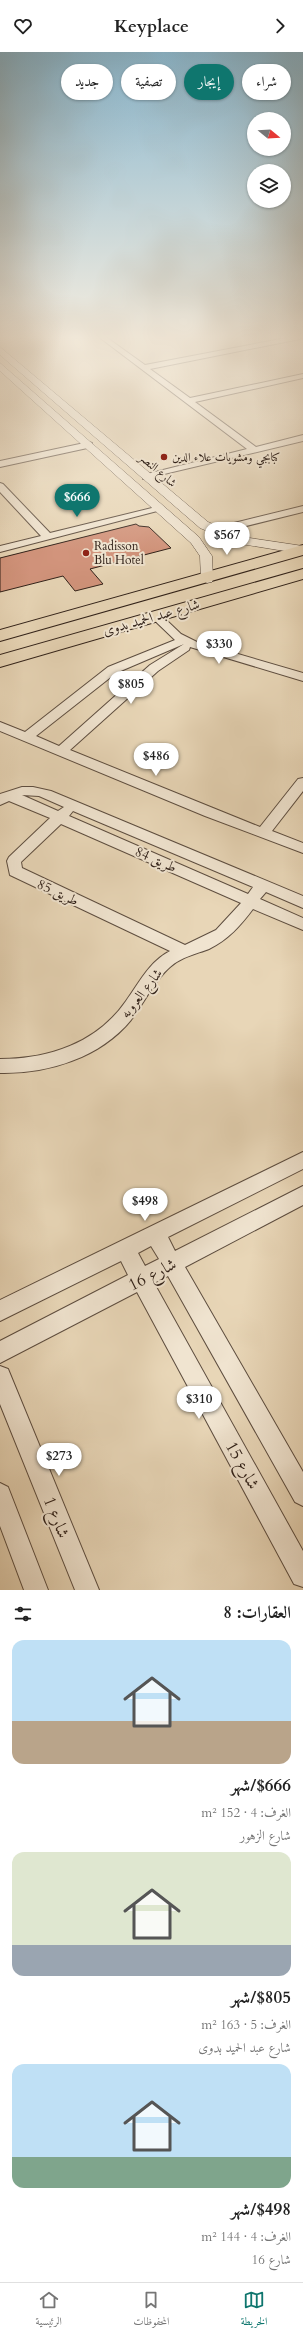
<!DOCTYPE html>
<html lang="ar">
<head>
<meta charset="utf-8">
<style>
  body { margin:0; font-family:Cardo,Amiri,serif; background:#f6f6f6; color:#222; direction:rtl; height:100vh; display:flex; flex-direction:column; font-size:15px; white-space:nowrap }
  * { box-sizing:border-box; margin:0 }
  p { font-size:13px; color:#767676 }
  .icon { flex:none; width:22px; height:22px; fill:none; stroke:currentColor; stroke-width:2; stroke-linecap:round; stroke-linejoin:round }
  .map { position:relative; height:1538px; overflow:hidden; direction:ltr }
  .panel { display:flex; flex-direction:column; background:#fff; flex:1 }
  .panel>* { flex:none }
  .top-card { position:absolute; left:12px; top:12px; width:279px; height:36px; direction:rtl; display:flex; gap:8px }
  .needle { width:26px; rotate:108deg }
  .controls { position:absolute; left:247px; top:60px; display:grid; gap:8px }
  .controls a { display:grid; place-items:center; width:44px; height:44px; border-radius:50%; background:#fff; box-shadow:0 1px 3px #0004; font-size:20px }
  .price { position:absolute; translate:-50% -34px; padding:0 9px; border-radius:14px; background:#fff; color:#222; font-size:13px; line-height:26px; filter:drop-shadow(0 1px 2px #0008) }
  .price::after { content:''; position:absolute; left:50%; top:24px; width:12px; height:9px; margin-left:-6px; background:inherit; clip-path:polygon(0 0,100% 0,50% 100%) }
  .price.on { background:#0f766e; color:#fff }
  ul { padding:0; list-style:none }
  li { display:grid; align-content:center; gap:8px; height:212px; padding:0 12px }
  li span { display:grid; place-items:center; height:124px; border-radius:12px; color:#555 }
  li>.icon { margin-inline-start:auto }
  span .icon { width:72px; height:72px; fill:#fffc; stroke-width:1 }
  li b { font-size:17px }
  h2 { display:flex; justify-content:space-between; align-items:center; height:48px; padding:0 12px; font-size:17px }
  .chip { padding:0 14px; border-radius:18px; background:#fff; box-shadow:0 1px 3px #0004; font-size:14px; line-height:36px }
  .chip.on { background:#0f766e; color:#fff }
  header { display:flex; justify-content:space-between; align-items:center; height:52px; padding:0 12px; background:#fff; font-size:18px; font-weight:600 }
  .tab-bar { display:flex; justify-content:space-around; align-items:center; height:56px; border-top:1px solid #e0e0e0; background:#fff; font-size:11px; color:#767676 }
  .tab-bar a { display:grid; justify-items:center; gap:2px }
  .tab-bar .on { color:#0f766e }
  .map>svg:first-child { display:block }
</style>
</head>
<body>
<header><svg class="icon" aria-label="forward" viewBox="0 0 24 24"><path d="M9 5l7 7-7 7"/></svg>Keyplace<svg class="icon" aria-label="heart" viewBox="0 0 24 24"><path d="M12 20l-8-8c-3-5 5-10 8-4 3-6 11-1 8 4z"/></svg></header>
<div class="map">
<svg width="303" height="1538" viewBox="0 0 303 1538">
  <rect width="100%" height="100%" fill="#e8d6b7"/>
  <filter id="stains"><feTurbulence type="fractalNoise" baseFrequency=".005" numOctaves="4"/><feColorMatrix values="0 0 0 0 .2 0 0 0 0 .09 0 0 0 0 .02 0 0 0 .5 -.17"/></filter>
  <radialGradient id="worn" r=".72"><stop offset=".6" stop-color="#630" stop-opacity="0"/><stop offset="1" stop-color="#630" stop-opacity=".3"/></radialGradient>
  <path fill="#d2947c" stroke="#302119" d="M 136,472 L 139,474 L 149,475 L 171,496 L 90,517 L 103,532 L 75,539 L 63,524 L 0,540 L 0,506 Z"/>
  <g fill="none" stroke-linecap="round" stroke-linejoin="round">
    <defs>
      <path id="minor" d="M 99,285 L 106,285 L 145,313 L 291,285 L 303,285 L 300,287 L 150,317 L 190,346 L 303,322 L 303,326 L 195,350 L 256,395 L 303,383 L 303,389 L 143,427 L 143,423 L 247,397 Z
        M 89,390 L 92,391 L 92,395 L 0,415 L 0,409 Z
        M 0,431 L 3,432 L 50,481 L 160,454 L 165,457 L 0,500 L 0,494 L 41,484 L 0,440 Z
        M 303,454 L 303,460 L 214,482 L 209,479 L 210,477 Z
        M 156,561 L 160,562 L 181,582 L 197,590 L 303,621 L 303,629 L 190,595 L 189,598 L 158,619 L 70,698 L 260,775 L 298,727 L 303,726 L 303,739 L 272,779 L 303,791 L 303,801 L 205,764 L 0,679 L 0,670 L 25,680 L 108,615 L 175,588 L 152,566 L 150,564 ZM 184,592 L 150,613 L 59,694 L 36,684 L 116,621 Z
        M 22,735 L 33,735 L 51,739 L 303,844 L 303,856 L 266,840 L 260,847 L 303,866 L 303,878 L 253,857 C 241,873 228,888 209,897 C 196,902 181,905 170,915 C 154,929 144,951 131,968 C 100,1006 47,1022 0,1021 L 0,1007 C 49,1007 97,991 126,949 C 139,931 149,910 170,899 L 10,823 L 7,809 L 9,805 L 50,766 L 9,749 L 0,753 L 0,742 ZM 22,743 L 39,744 L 64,755 L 58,759 ZM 73,759 L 253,835 L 248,842 L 69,764 ZM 61,772 L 241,851 L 216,878 L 185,893 L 22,816 L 21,810 Z
        M 303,1100 L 303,1117 L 168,1185 L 175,1199 L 303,1134 L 303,1153 L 185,1215 L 303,1420 L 303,1454 L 295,1450 L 168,1224 L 154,1231 L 303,1499 L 303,1535 L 294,1532 L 137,1240 L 0,1311 L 0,1289 L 128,1223 L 121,1209 L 0,1269 L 0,1248 ZM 151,1194 L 159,1207 L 145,1214 L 138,1201 Z
        M 0,1314 L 8,1317 L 99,1538 L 75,1538 L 0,1352 Z
        M 0,1431 L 8,1435 L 48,1538 L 24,1538 L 0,1474 Z"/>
      <path id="tertiary" d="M 0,295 L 208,470 L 243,485 L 303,494 L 303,502 L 235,491 L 200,476 L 0,303 Z
        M 0,311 L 199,485 L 212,504 L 213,527 L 212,530 L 207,531 L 201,527 L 200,504 L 191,491 L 0,319 Z"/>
      <path id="primary" d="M 303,493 L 303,503 L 0,589 L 0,578 Z
        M 303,517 L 303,527 L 0,615 L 0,603 Z"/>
    </defs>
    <use href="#minor" stroke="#5e4e40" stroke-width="2"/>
    <use href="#tertiary" stroke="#5e4e40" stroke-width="1"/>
    <use href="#primary" stroke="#302119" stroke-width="2"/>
    <use href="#minor" fill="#f0e4d0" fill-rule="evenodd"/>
    <use href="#tertiary" fill="#f0e4d0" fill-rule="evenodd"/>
    <use href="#primary" fill="#e8d6b7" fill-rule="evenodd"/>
  </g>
  <linearGradient id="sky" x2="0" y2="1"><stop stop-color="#88b6ce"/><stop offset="0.57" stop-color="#f5eddf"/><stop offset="1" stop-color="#f5eddf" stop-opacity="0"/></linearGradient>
  <rect width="303" height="500" fill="url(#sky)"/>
  <g fill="#8f2418" stroke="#f0e4d0" stroke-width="1.5">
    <circle cx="164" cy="405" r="4"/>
    <circle cx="86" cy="501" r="4"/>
  </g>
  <g text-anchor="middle" stroke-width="4" stroke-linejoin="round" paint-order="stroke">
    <g font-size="12" fill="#302119" stroke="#f0e4d0" text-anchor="start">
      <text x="172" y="409">كبابجي ومشويات علاء الدين</text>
      <text x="94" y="498">Radisson<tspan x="94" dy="14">Blu Hotel</tspan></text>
    </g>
    <g font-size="12" fill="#302119" stroke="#f0e4d0">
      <text transform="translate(158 418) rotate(41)" y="4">شارع النصر</text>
    </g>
    <g font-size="14" fill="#302119" stroke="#f0e4d0">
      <text transform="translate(151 565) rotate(-16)" y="5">شارع عبد الحميد بدوى</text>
      <text transform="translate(156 807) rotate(24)" y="5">طريق 84</text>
      <text transform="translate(58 840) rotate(25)" y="5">طريق 85</text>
      <text transform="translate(141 941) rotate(-52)" y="5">شارع العروبه</text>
    </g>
    <g font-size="17" fill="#302119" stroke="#f0e4d0">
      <text transform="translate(152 1222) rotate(-27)" y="6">شارع 16</text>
      <text transform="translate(243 1413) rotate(61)" y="6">شارع 15</text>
      <text transform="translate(57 1465) rotate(68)" y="6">شارع 1</text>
    </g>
  </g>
  <rect width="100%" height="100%" filter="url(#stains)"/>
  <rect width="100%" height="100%" fill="url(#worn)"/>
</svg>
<div class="controls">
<a><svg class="needle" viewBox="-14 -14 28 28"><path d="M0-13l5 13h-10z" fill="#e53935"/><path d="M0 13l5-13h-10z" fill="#767676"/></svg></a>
<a><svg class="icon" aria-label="layers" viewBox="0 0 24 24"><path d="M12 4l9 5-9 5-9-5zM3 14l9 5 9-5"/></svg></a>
</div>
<b class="price on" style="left:77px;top:466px">$666</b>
<b class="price" style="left:227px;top:504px">$567</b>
<b class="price" style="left:219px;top:613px">$330</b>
<b class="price" style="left:131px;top:653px">$805</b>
<b class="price" style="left:156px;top:725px">$486</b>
<b class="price" style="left:145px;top:1170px">$498</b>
<b class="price" style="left:199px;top:1368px">$310</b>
<b class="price" style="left:59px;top:1425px">$273</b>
<div class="top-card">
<a class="chip">شراء</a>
<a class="chip on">إيجار</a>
<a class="chip">تصفية</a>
<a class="chip">جديد</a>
</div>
</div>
<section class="panel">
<h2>العقارات: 8<svg class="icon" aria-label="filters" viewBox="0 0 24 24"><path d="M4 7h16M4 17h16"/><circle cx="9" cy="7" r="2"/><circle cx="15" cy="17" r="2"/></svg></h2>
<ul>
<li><span style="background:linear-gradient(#bfe0f5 65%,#b9a48a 0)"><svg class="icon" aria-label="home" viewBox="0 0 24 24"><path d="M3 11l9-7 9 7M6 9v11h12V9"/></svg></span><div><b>$666/شهر</b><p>الغرف: 4 · 152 m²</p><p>شارع الزهور</p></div></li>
<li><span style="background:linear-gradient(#dfe7d0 75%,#9aa5b1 0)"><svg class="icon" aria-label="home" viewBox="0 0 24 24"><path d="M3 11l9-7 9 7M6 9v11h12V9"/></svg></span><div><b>$805/شهر</b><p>الغرف: 5 · 163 m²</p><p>شارع عبد الحميد بدوى</p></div></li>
<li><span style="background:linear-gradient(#bfe0f5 75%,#7fa58c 0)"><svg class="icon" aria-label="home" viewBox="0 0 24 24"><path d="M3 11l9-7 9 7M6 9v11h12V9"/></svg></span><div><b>$498/شهر</b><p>الغرف: 4 · 144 m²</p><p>شارع 16</p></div></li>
</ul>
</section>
<nav class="tab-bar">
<a class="on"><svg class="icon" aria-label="map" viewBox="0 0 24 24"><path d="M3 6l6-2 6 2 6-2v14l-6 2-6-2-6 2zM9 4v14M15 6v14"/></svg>الخريطة</a>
<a><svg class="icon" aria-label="saved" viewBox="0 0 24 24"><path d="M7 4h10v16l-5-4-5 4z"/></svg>المحفوظات</a>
<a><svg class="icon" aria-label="home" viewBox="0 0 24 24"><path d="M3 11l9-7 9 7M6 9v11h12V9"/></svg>الرئيسية</a>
</nav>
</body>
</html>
